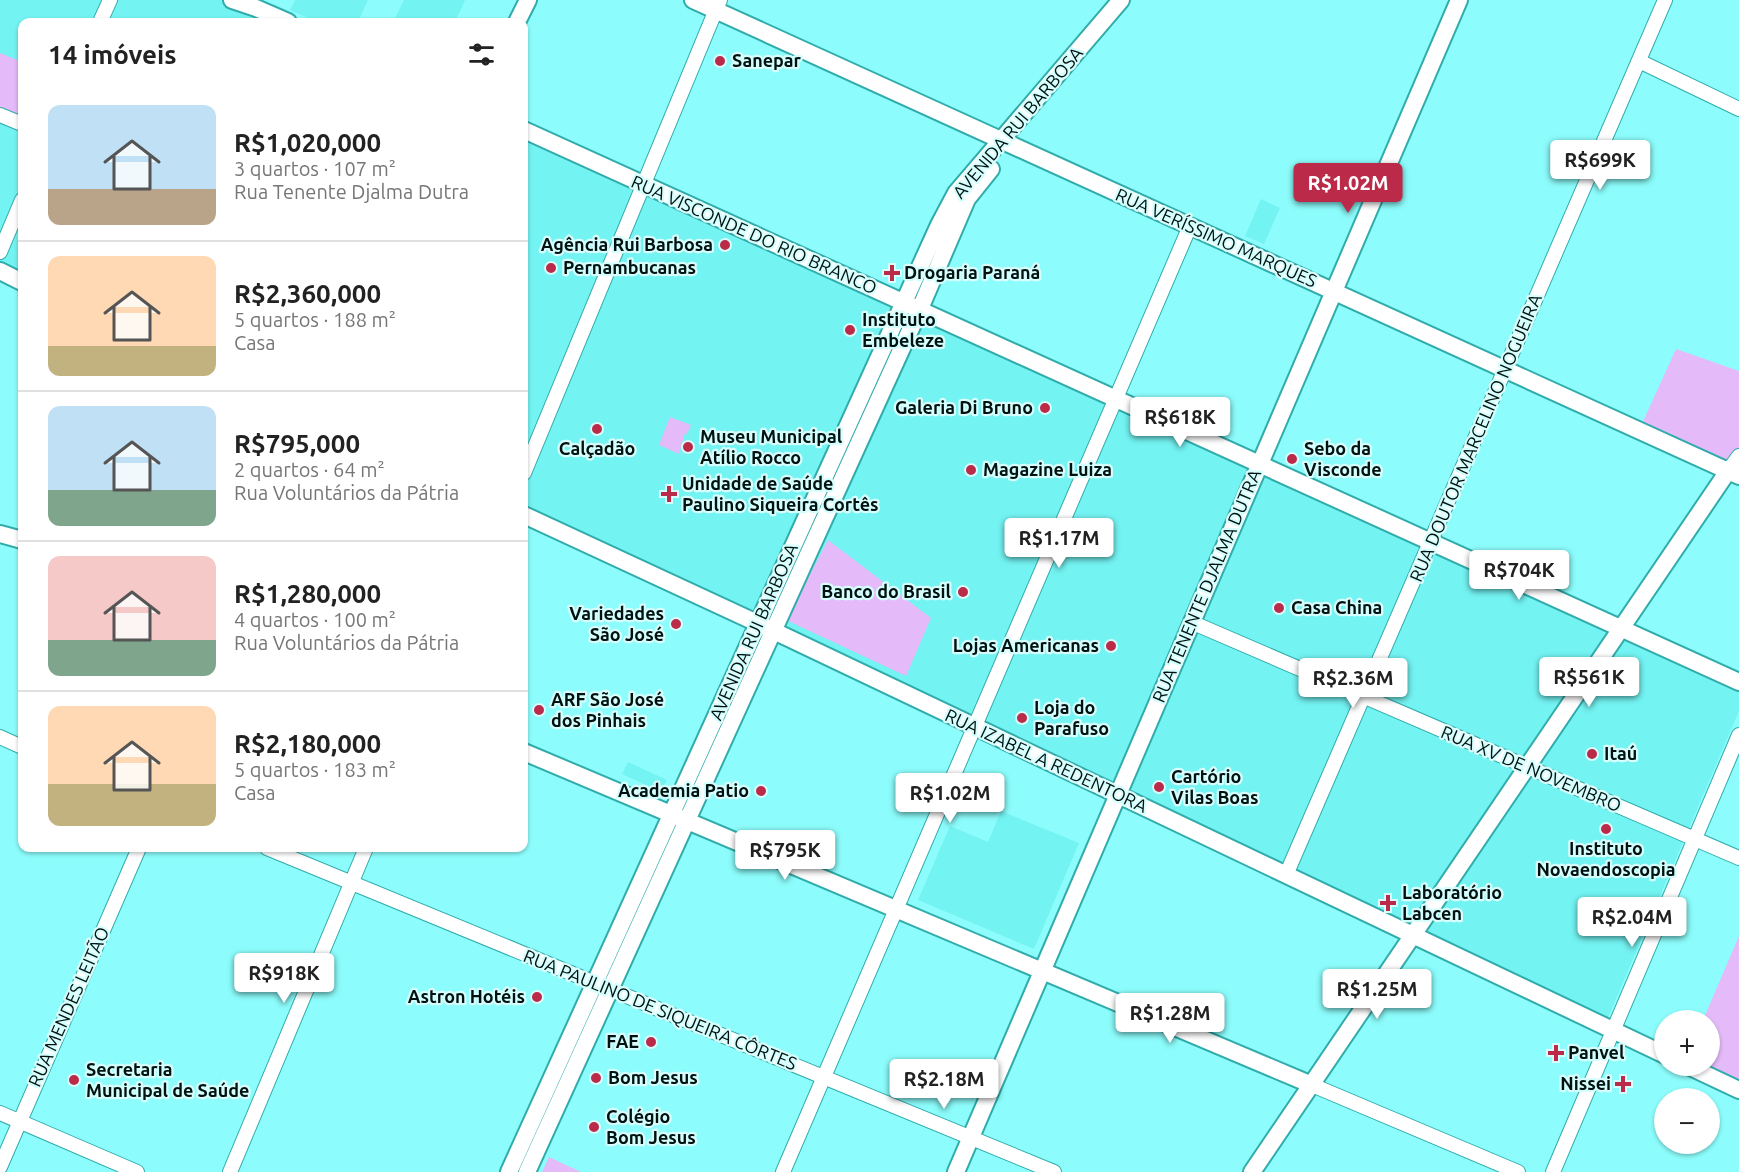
<!DOCTYPE html>
<html lang="pt">
<head>
<meta charset="utf-8">
<style>
  body { margin:0; font-family:Ubuntu,sans-serif; background:#f6f6f6; color:#222; height:100vh; display:flex; flex-direction:column; font-size:22px; white-space:nowrap }
  * { box-sizing:border-box; margin:0 }
  p { font-size:20px; color:#767676 }
  .icon { flex:none; width:33px; height:33px; fill:none; stroke:currentColor; stroke-width:2; stroke-linecap:round; stroke-linejoin:round }
  .map { position:relative; flex:1; overflow:hidden }
  .sheet { position:absolute; left:18px; top:18px; width:510px; height:834px; display:flex; flex-direction:column; background:#fff; border-radius:12px; box-shadow:0 2px 4px #0004 }
  .sheet>* { flex:none }
  .buttons { position:absolute; left:1654px; top:1010px; display:grid; gap:12px }
  .buttons a { display:grid; place-items:center; width:66px; height:66px; border-radius:50%; background:#fff; box-shadow:0 2px 4px #0004; font-size:30px }
  .price { position:absolute; translate:-50% -51px; padding:0 14px; border-radius:6px; background:#fff; color:#222; font-size:20px; line-height:39px; filter:drop-shadow(0 2px 3px #0008) }
  .price::after { content:''; position:absolute; left:50%; top:36px; width:18px; height:14px; margin-left:-9px; background:inherit; clip-path:polygon(0 0,100% 0,50% 100%) }
  .price.on { background:#bb2b49; color:#fff }
  ul { padding:0; list-style:none }
  li { display:flex; align-items:center; gap:18px; height:150px; padding:0 30px }
  li+li { border-top:2px solid #e0e0e0 }
  li span { display:grid; place-items:center; flex:none; width:168px; height:120px; border-radius:12px; color:#555 }
  li>.icon { margin-inline-start:auto }
  span .icon { width:72px; height:72px; fill:#fffc; stroke-width:1 }
  li b { font-size:26px }
  h2 { display:flex; justify-content:space-between; align-items:center; height:72px; padding:0 30px; font-size:26px }
  .map>svg:first-child { display:block }
</style>
</head>
<body>
<div class="map">
<svg width="1739" height="1172" viewBox="0 0 1739 1172">
  <rect width="100%" height="100%" fill="#8cfdfc"/>
  <path fill="#73f3f2" d="M 0,0 L 257,0 L 306,22 L 22,22 L 22,276 L 0,265 Z
    M 295,0 L 368,0 L 358,22 L 317,22 L 290,10 Z
    M 404,0 L 465,0 L 455,22 L 393,22 Z
    M 524,121 L 1739,672 L 1739,711 L 1607,1020 L 524,511 Z
    M 1261,199 L 1280,208 L 1264,244 L 1245,236 Z
    M 628,762 L 667,780 L 661,792 L 622,774 Z
    M 1001,811 L 1079,843 L 1034,949 L 918,900 L 950,826 L 988,842 Z"/>
  <path fill="#e4baf8" d="M 0,53 L 22,62 L 22,122 L 0,112 Z
    M 1676,349 L 1739,371 L 1739,449 L 1727,466 L 1640,428 Z
    M 670,417 L 691,425 L 687,434 L 685,433 L 679,454 L 659,445 Z
    M 828,540 L 931,618 L 906,676 L 786,620 Z
    M 1739,936 L 1739,1084 L 1699,1065 L 1710,1065 L 1710,1020 L 1703,1020 Z
    M 549,1157 L 581,1172 L 542,1172 Z"/>
  <g fill="none" stroke-linecap="round" stroke-linejoin="round">
    <defs>
      <path id="minor" d="M 100,22 L 110,0
        M 1639,61 L 1739,109
        M 0,115 L 22,124
        M 0,252 L 22,200
        M 1728,471 L 1739,456
        M 524,473 L 720,0
        M 1191,622 L 1739,858
        M 0,737 L 22,747
        M 267,848 L 1054,1172
        M 1286,875 L 1665,0
        M 1312,1085 L 1518,1172
        M 0,1113 L 137,1172
        M 0,1167 L 139,848
        M 230,1172 L 366,848
        M 783,1172 L 1190,226
        M 1553,1172 L 1739,735"/>
      <path id="major" d="M 232,0 L 256,8 L 288,22
        M 693,0 L 1739,476
        M 517,22 L 528,0
        M 524,130 L 1739,682
        M 0,271 L 22,282
        M 524,515 L 757,623 L 1665,1055
        M 0,534 L 22,540
        M 524,752 L 1312,1085
        M 1686,1065 L 1739,1090
        M 509,1172 L 939,225 L 956,193 L 1121,0
        M 527,1172 L 922,304 L 967,199 L 991,169
        M 956,1172 L 1459,0
        M 1252,1172 L 1728,471"/>
    </defs>
    <use href="#minor" stroke="#31acab" stroke-width="16"/>
    <use href="#major" stroke="#31acab" stroke-width="20"/>
    <use href="#minor" stroke="#fff" stroke-width="14"/>
    <use href="#major" stroke="#fff" stroke-width="16"/>
  </g>
  <g fill="#bb2b49" stroke="#d5fefd" stroke-width="2">
    <circle cx="720" cy="61" r="6"/>
    <circle cx="725" cy="245" r="6"/>
    <circle cx="551" cy="268" r="6"/>
    <path d="M889 264h6v6h6v6h-6v6h-6v-6h-6v-6h6z"/>
    <circle cx="850" cy="330" r="6"/>
    <circle cx="1045" cy="408" r="6"/>
    <circle cx="597" cy="429" r="6"/>
    <circle cx="688" cy="447" r="6"/>
    <circle cx="1292" cy="459" r="6"/>
    <circle cx="971" cy="470" r="6"/>
    <path d="M666 485h6v6h6v6h-6v6h-6v-6h-6v-6h6z"/>
    <circle cx="963" cy="592" r="6"/>
    <circle cx="1279" cy="608" r="6"/>
    <circle cx="676" cy="624" r="6"/>
    <circle cx="1111" cy="646" r="6"/>
    <circle cx="539" cy="710" r="6"/>
    <circle cx="1022" cy="718" r="6"/>
    <circle cx="1592" cy="754" r="6"/>
    <circle cx="1159" cy="787" r="6"/>
    <circle cx="761" cy="791" r="6"/>
    <circle cx="1606" cy="829" r="6"/>
    <path d="M1385 894h6v6h6v6h-6v6h-6v-6h-6v-6h6z"/>
    <circle cx="537" cy="997" r="6"/>
    <circle cx="651" cy="1042" r="6"/>
    <path d="M1553 1044h6v6h6v6h-6v6h-6v-6h-6v-6h6z"/>
    <circle cx="596" cy="1078" r="6"/>
    <circle cx="74" cy="1080" r="6"/>
    <path d="M1620 1075h6v6h6v6h-6v6h-6v-6h-6v-6h6z"/>
    <circle cx="594" cy="1127" r="6"/>
  </g>
  <g text-anchor="middle" stroke-width="4.5" stroke-linejoin="round" paint-order="stroke">
    <g font-size="18" font-weight="bold" fill="#011" stroke="#d5fefd" text-anchor="start">
      <text x="732" y="67">Sanepar</text>
      <text x="713" y="251" text-anchor="end">Agência Rui Barbosa</text>
      <text x="563" y="274">Pernambucanas</text>
      <text x="904" y="279">Drogaria Paraná</text>
      <text x="862" y="326">Instituto<tspan x="862" dy="21">Embeleze</tspan></text>
      <text x="1033" y="414" text-anchor="end">Galeria Di Bruno</text>
      <text x="700" y="443">Museu Municipal<tspan x="700" dy="21">Atílio Rocco</tspan></text>
      <text x="597" y="455" text-anchor="middle">Calçadão</text>
      <text x="1304" y="455">Sebo da<tspan x="1304" dy="21">Visconde</tspan></text>
      <text x="983" y="476">Magazine Luiza</text>
      <text x="682" y="490">Unidade de Saúde<tspan x="682" dy="21">Paulino Siqueira Cortês</tspan></text>
      <text x="951" y="598" text-anchor="end">Banco do Brasil</text>
      <text x="1291" y="614">Casa China</text>
      <text x="664" y="620" text-anchor="end">Variedades<tspan x="664" dy="21">São José</tspan></text>
      <text x="1099" y="652" text-anchor="end">Lojas Americanas</text>
      <text x="551" y="706">ARF São José<tspan x="551" dy="21">dos Pinhais</tspan></text>
      <text x="1034" y="714">Loja do<tspan x="1034" dy="21">Parafuso</tspan></text>
      <text x="1604" y="760">Itaú</text>
      <text x="1171" y="783">Cartório<tspan x="1171" dy="21">Vilas Boas</tspan></text>
      <text x="749" y="797" text-anchor="end">Academia Patio</text>
      <text x="1606" y="855" text-anchor="middle">Instituto<tspan x="1606" dy="21">Novaendoscopia</tspan></text>
      <text x="1402" y="899">Laboratório<tspan x="1402" dy="21">Labcen</tspan></text>
      <text x="525" y="1003" text-anchor="end">Astron Hotéis</text>
      <text x="639" y="1048" text-anchor="end">FAE</text>
      <text x="1568" y="1059">Panvel</text>
      <text x="86" y="1076">Secretaria<tspan x="86" dy="21">Municipal de Saúde</tspan></text>
      <text x="608" y="1084">Bom Jesus</text>
      <text x="1611" y="1090" text-anchor="end">Nissei</text>
      <text x="606" y="1123">Colégio<tspan x="606" dy="21">Bom Jesus</tspan></text>
    </g>
    <g font-size="18" fill="#011" stroke="#d5fefd">
      <text transform="translate(1018 123) rotate(-50)" y="6">AVENIDA RUI BARBOSA</text>
      <text transform="translate(754 235) rotate(24)" y="6">RUA VISCONDE DO RIO BRANCO</text>
      <text transform="translate(1216 238) rotate(24)" y="6">RUA VERÍSSIMO MARQUES</text>
      <text transform="translate(1476 438) rotate(-67)" y="6">RUA DOUTOR MARCELINO NOGUEIRA</text>
      <text transform="translate(1207 586) rotate(-67)" y="6">RUA TENENTE DJALMA DUTRA</text>
      <text transform="translate(754 632) rotate(-66)" y="6">AVENIDA RUI BARBOSA</text>
      <text transform="translate(1046 761) rotate(25)" y="6">RUA IZABEL A REDENTORA</text>
      <text transform="translate(1531 769) rotate(23)" y="6">RUA XV DE NOVEMBRO</text>
      <text transform="translate(69 1007) rotate(-66)" y="6">RUA MENDES LEITÃO</text>
      <text transform="translate(660 1010) rotate(22)" y="6">RUA PAULINO DE SIQUEIRA CÔRTES</text>
    </g>
  </g>
</svg>
<div class="buttons">
<a>+</a>
<a>−</a>
</div>
<b class="price" style="left:1600px;top:191px">R$699K</b>
<b class="price on" style="left:1348px;top:214px">R$1.02M</b>
<b class="price" style="left:1180px;top:448px">R$618K</b>
<b class="price" style="left:1059px;top:569px">R$1.17M</b>
<b class="price" style="left:1519px;top:601px">R$704K</b>
<b class="price" style="left:1589px;top:708px">R$561K</b>
<b class="price" style="left:1353px;top:709px">R$2.36M</b>
<b class="price" style="left:950px;top:824px">R$1.02M</b>
<b class="price" style="left:785px;top:881px">R$795K</b>
<b class="price" style="left:1632px;top:948px">R$2.04M</b>
<b class="price" style="left:284px;top:1004px">R$918K</b>
<b class="price" style="left:1377px;top:1020px">R$1.25M</b>
<b class="price" style="left:1170px;top:1044px">R$1.28M</b>
<b class="price" style="left:944px;top:1110px">R$2.18M</b>
<section class="sheet">
<h2>14 imóveis<svg class="icon" aria-label="filters" viewBox="0 0 24 24"><path d="M4 7h16M4 17h16"/><circle cx="9" cy="7" r="2"/><circle cx="15" cy="17" r="2"/></svg></h2>
<ul>
<li><span style="background:linear-gradient(#bfe0f5 70%,#b9a48a 0)"><svg class="icon" aria-label="home" viewBox="0 0 24 24"><path d="M3 11l9-7 9 7M6 9v11h12V9"/></svg></span><div><b>R$1,020,000</b><p>3 quartos · 107 m²</p><p>Rua Tenente Djalma Dutra</p></div></li>
<li><span style="background:linear-gradient(#ffd9b3 75%,#c2b280 0)"><svg class="icon" aria-label="home" viewBox="0 0 24 24"><path d="M3 11l9-7 9 7M6 9v11h12V9"/></svg></span><div><b>R$2,360,000</b><p>5 quartos · 188 m²</p><p>Casa</p></div></li>
<li><span style="background:linear-gradient(#bfe0f5 70%,#7fa58c 0)"><svg class="icon" aria-label="home" viewBox="0 0 24 24"><path d="M3 11l9-7 9 7M6 9v11h12V9"/></svg></span><div><b>R$795,000</b><p>2 quartos · 64 m²</p><p>Rua Voluntários da Pátria</p></div></li>
<li><span style="background:linear-gradient(#f6c9c9 70%,#7fa58c 0)"><svg class="icon" aria-label="home" viewBox="0 0 24 24"><path d="M3 11l9-7 9 7M6 9v11h12V9"/></svg></span><div><b>R$1,280,000</b><p>4 quartos · 100 m²</p><p>Rua Voluntários da Pátria</p></div></li>
<li><span style="background:linear-gradient(#ffd9b3 65%,#c2b280 0)"><svg class="icon" aria-label="home" viewBox="0 0 24 24"><path d="M3 11l9-7 9 7M6 9v11h12V9"/></svg></span><div><b>R$2,180,000</b><p>5 quartos · 183 m²</p><p>Casa</p></div></li>
</ul>
</section>
</div>
</body>
</html>
